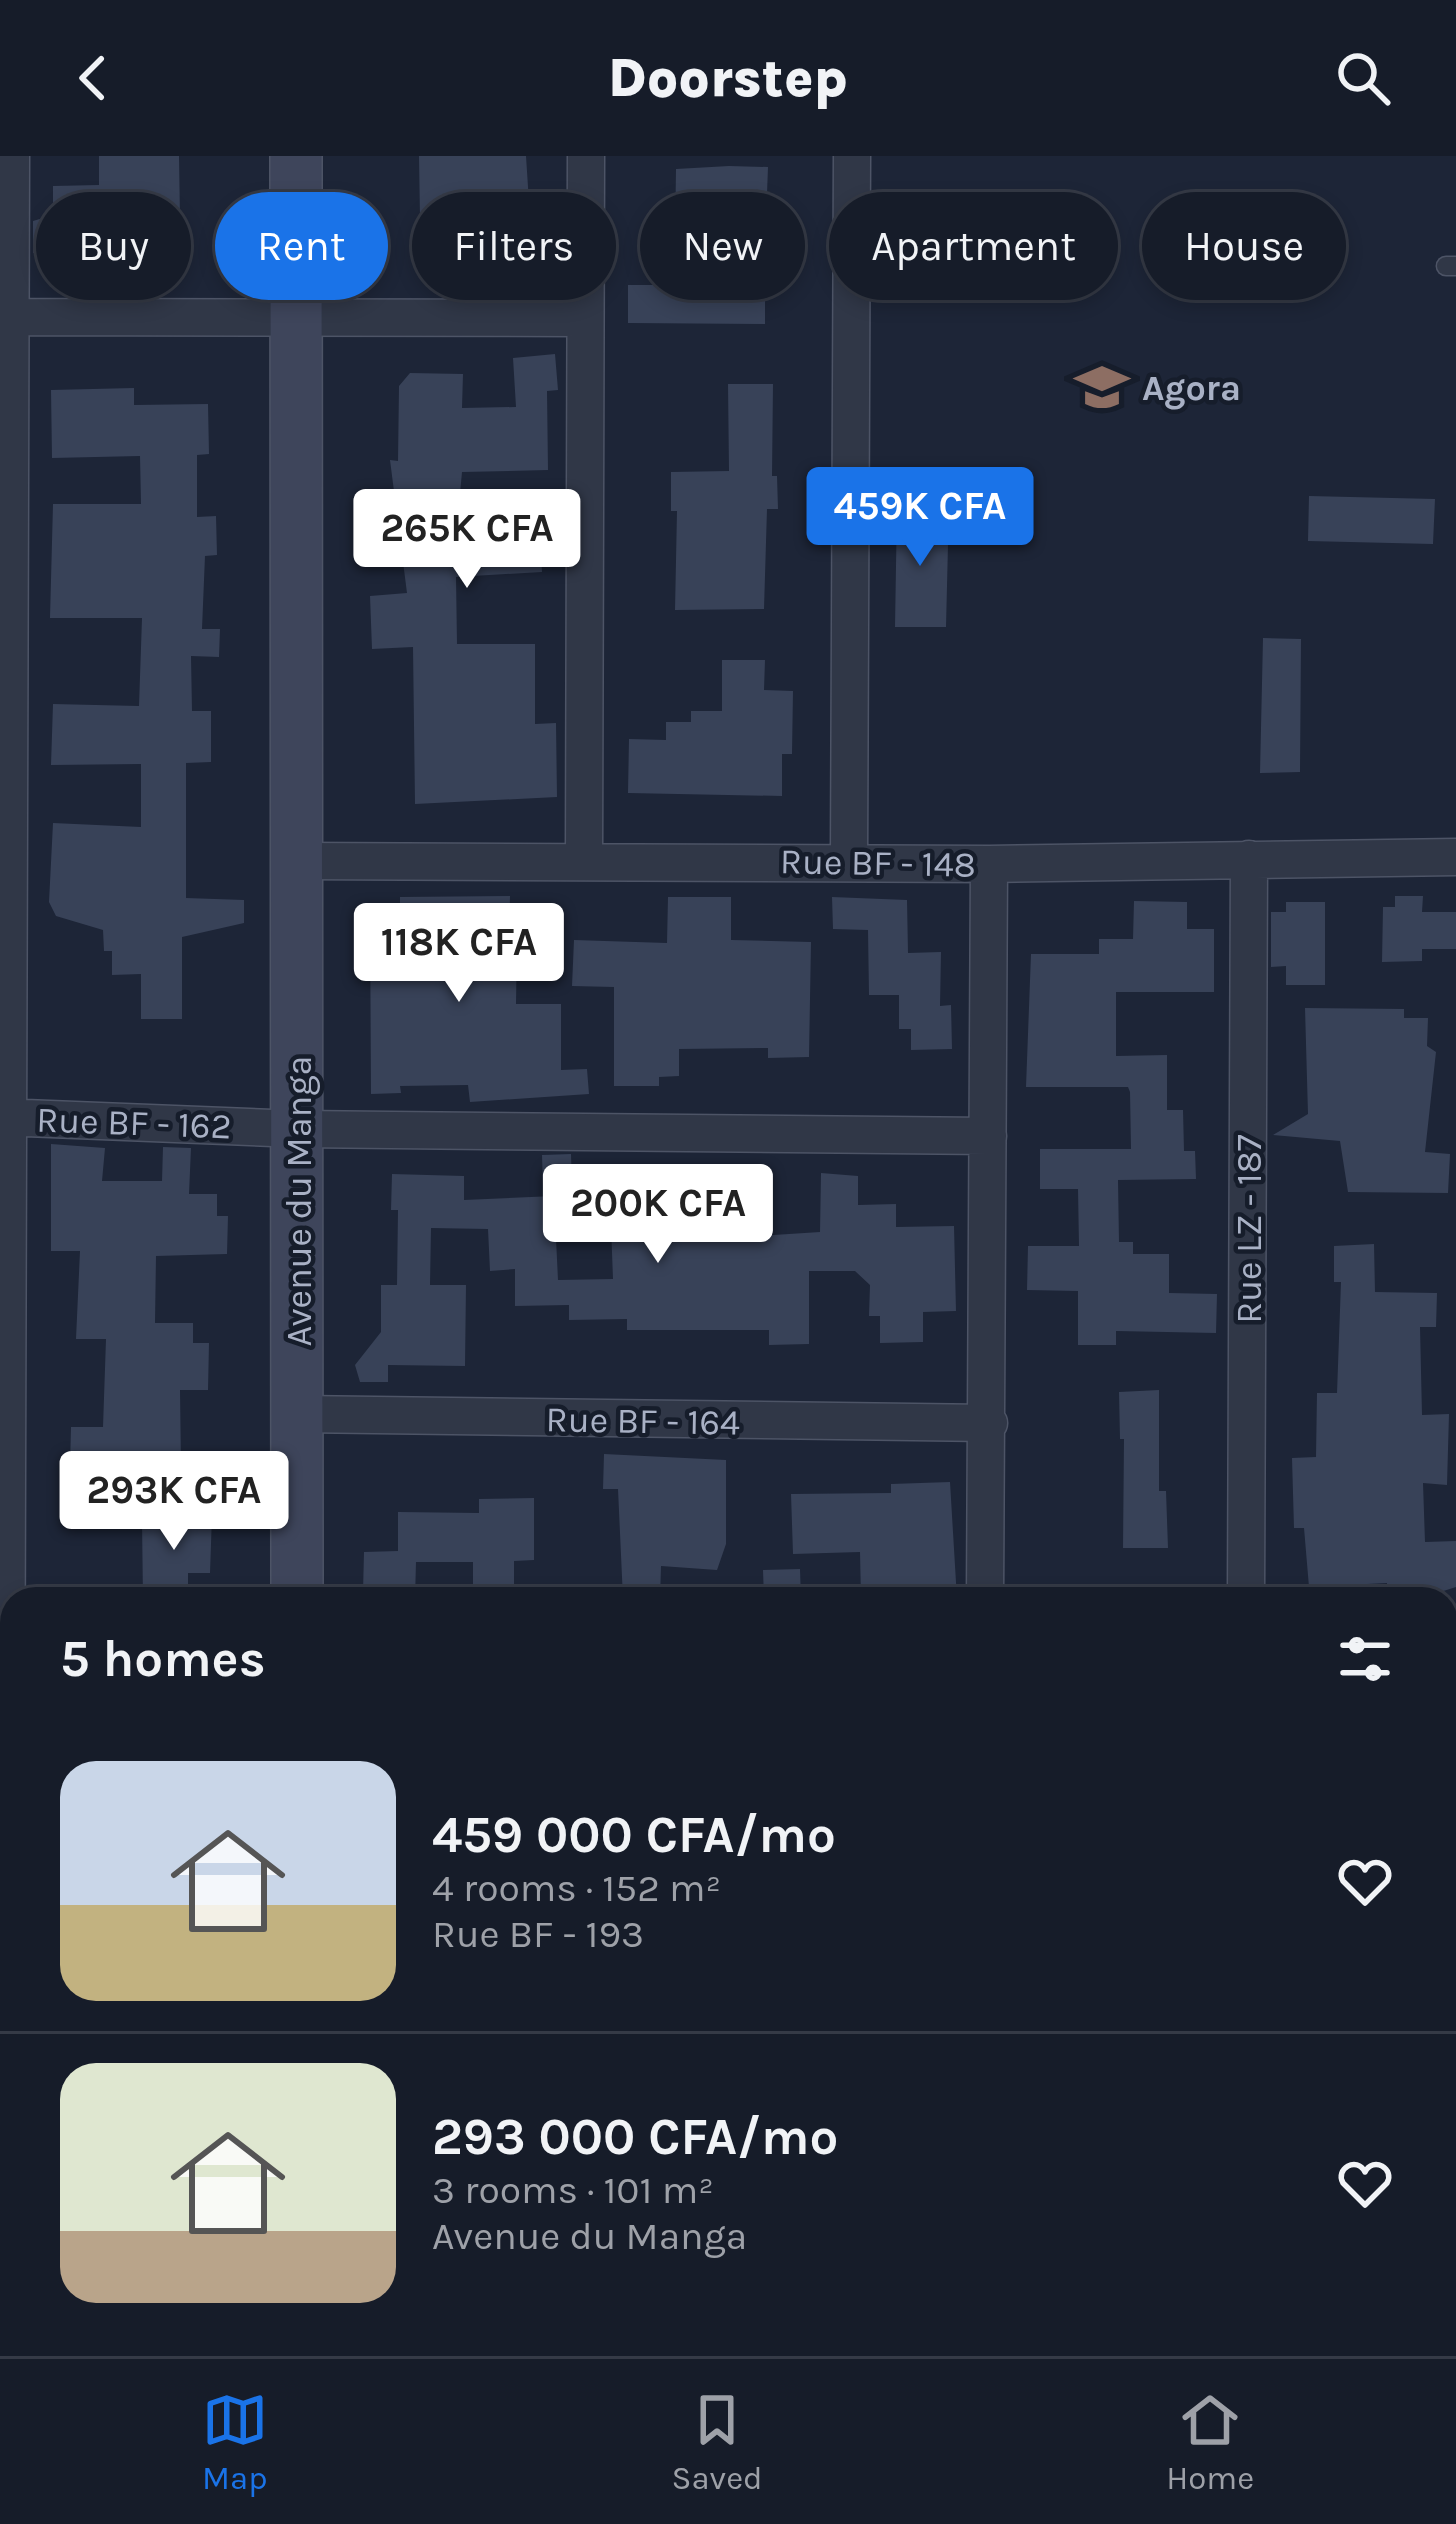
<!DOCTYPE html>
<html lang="en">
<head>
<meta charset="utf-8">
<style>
  body { margin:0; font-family:Karla,sans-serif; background:#1f2531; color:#f1f3f6; height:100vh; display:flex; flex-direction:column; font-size:45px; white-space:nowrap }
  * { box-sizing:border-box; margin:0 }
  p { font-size:39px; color:#9ea1a8 }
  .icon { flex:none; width:66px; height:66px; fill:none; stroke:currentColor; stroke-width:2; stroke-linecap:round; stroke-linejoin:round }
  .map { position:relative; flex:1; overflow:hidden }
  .details { position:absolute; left:0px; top:1431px; width:1458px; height:771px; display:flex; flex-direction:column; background:#161c29; border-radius:36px 36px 0 0; box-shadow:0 6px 18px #0003,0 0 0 3px #353a46 }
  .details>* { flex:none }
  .guide { position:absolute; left:36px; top:36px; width:1386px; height:108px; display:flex; gap:24px }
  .price { position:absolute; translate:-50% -102px; padding:0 27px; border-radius:12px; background:#fff; color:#222; font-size:39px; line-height:78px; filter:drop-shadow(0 3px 6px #0008) }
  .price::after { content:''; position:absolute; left:50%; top:72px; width:36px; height:27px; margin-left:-18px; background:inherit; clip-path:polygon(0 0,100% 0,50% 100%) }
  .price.selected { background:#1a73e8; color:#fff }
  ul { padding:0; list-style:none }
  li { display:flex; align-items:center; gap:36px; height:300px; padding:0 60px }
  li+li { border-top:3px solid #353a46 }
  li span { display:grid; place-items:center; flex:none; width:336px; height:240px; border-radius:36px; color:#555 }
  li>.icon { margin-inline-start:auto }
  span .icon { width:144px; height:144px; fill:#fffc; stroke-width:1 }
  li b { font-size:51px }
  h2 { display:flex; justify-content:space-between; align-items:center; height:144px; padding:0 60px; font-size:51px }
  .tag { padding:0 42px; border-radius:54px; background:#161c29; box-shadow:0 6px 18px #0003,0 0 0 3px #353a46; font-size:42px; line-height:108px }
  .tag.selected { background:#1a73e8; color:#fff }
  header { display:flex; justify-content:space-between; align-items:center; height:156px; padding:0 60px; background:#161c29; font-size:54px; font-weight:800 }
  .tab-bar { display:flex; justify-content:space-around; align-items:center; height:168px; border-top:3px solid #353a46; background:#161c29; font-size:33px; color:#9ea1a8 }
  .tab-bar a { display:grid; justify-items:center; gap:6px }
  .tab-bar .selected { color:#1a73e8 }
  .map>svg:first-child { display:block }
</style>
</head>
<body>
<header><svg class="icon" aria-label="back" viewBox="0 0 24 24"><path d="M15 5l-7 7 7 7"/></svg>Doorstep<svg class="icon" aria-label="search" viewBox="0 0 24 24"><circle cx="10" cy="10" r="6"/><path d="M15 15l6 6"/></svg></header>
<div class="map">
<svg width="1456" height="2200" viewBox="0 0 1456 2200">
  <rect width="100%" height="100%" fill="#1d2537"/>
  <path fill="#384258" d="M 99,0 L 179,0 L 181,122 L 137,121 L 137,99 L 33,97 L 33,65 L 53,59 L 53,30 L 99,29 Z
    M 419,0 L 526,0 L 531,77 L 522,78 L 523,101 L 462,105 L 462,125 L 421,125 Z
    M 729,10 L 768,11 L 766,65 L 723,64 L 720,131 L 765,130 L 765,168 L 628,167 L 628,129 L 665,129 L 666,81 L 675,81 L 676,13 Z
    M 555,198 L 558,234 L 547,235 L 548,314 L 462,316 L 457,371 L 539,366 L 542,416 L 456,421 L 457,488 L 535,488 L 535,568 L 556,567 L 557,641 L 415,648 L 413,491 L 372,493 L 370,440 L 407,437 L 390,304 L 398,305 L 399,230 L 410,217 L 463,218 L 462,252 L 516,251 L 513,202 Z
    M 728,228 L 773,228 L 772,320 L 777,320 L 778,353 L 767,353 L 764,453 L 675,454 L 677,355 L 671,355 L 671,316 L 729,315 Z
    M 134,232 L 134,249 L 208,248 L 209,298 L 197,299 L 197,361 L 216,360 L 217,399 L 205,400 L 202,473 L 220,473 L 219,501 L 191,500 L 192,555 L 211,555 L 211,606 L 186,607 L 186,742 L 244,744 L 244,767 L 182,781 L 182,863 L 141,863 L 141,818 L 112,819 L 112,795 L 104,795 L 103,774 L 56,760 L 49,746 L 53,667 L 141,671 L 141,608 L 51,609 L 53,548 L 139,550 L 142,462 L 50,462 L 53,348 L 141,348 L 140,300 L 52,302 L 51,234 Z
    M 1309,340 L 1435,343 L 1433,388 L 1308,385 Z
    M 897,349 L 938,350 L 936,389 L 948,389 L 946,471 L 895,471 Z
    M 1263,482 L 1301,483 L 1300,616 L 1260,617 Z
    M 722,504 L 765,504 L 764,534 L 793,535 L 792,598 L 782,598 L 782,640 L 628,637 L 629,583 L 666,584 L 666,566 L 691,566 L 691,555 L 722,555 Z
    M 510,740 L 509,784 L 517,784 L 516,848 L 561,848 L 561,914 L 587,913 L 589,938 L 470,946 L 468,929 L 400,930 L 401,937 L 371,938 L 370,755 L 400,755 L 400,741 Z
    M 1395,740 L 1423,740 L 1422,756 L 1456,756 L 1456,793 L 1422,793 L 1422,805 L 1382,806 L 1383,751 L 1395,751 Z
    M 668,741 L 731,741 L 731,784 L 811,786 L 809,901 L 768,902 L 768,892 L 679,893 L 679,920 L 659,921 L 659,930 L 614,930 L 614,831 L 572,830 L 574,784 L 667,787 Z
    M 832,741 L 907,744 L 908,797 L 941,796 L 940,850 L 951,849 L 952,893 L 911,894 L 911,873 L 899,873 L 899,839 L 869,839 L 868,774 L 833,773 Z
    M 1134,745 L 1187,746 L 1187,773 L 1214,773 L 1214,836 L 1116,836 L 1116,900 L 1167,899 L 1167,954 L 1183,954 L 1184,995 L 1195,995 L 1196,1023 L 1118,1024 L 1119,1086 L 1133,1086 L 1133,1098 L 1169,1098 L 1169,1137 L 1217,1138 L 1216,1177 L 1116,1175 L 1116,1189 L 1078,1189 L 1078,1135 L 1027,1134 L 1028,1090 L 1079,1090 L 1078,1033 L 1040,1033 L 1040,993 L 1131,993 L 1130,936 L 1128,931 L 1026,931 L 1031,798 L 1099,798 L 1099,783 L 1133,783 Z
    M 1286,746 L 1325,746 L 1325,829 L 1286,829 L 1286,810 L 1271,811 L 1271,756 L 1286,756 Z
    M 1305,852 L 1404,853 L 1404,862 L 1428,862 L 1427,890 L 1436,896 L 1425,996 L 1450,998 L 1448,1037 L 1348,1036 L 1340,985 L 1273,979 L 1308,958 Z
    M 51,988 L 105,992 L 102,1025 L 162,1025 L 163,991 L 191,992 L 189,1038 L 217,1038 L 217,1060 L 228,1060 L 227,1098 L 156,1100 L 155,1167 L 193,1167 L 193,1187 L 209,1187 L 208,1234 L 180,1234 L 181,1311 L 70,1311 L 71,1271 L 103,1271 L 106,1183 L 76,1183 L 80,1095 L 51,1095 Z
    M 571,998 L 572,1030 L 543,1031 L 542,999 Z
    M 609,1016 L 710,1024 L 711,1083 L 820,1076 L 821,1017 L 858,1020 L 858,1049 L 896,1048 L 896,1071 L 954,1070 L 956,1155 L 923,1156 L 923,1186 L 880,1187 L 880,1160 L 869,1160 L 870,1129 L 855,1115 L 809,1115 L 809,1188 L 769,1189 L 769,1174 L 627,1174 L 627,1163 L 569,1164 L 569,1149 L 515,1150 L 515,1113 L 490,1115 L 488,1073 L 431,1072 L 430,1129 L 466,1129 L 465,1210 L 388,1209 L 388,1226 L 360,1226 L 355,1209 L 381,1176 L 381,1129 L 397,1129 L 398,1054 L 391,1054 L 392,1018 L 464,1020 L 464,1044 L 554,1040 L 558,1124 L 613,1123 Z
    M 1374,1088 L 1375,1136 L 1437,1137 L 1436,1171 L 1420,1171 L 1422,1259 L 1449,1258 L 1447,1329 L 1423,1327 L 1425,1386 L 1456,1385 L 1456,1431 L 1434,1438 L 1434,1443 L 1395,1443 L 1396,1431 L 1387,1432 L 1387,1427 L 1309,1431 L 1304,1372 L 1294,1372 L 1292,1302 L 1316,1301 L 1317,1237 L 1337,1237 L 1341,1126 L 1334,1126 L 1334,1090 Z
    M 1159,1234 L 1159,1335 L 1166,1335 L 1168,1392 L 1123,1392 L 1124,1283 L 1120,1283 L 1119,1236 Z
    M 604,1298 L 726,1304 L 726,1388 L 717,1414 L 661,1410 L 660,1443 L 623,1443 L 618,1333 L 603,1333 Z
    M 950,1326 L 957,1443 L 861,1443 L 860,1396 L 793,1398 L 791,1338 L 891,1337 L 891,1328 Z
    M 534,1342 L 534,1404 L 514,1405 L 514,1443 L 473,1443 L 473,1406 L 416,1406 L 415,1443 L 375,1443 L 375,1437 L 363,1436 L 364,1396 L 398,1395 L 398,1356 L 479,1357 L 479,1343 Z
    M 152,1356 L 212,1359 L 210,1417 L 188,1417 L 188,1443 L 143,1443 L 142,1365 L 152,1365 Z
    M 800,1413 L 801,1443 L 764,1443 L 763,1414 Z"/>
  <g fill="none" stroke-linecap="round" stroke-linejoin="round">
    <defs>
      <path id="lane" d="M 1446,110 L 1456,110"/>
      <path id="street" d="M 0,161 L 584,162
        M 584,704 L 586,0
        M 849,704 L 852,0
        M 299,705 L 989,708 L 1456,701
        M 0,961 L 298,973 L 988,980
        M 298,1258 L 989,1267
        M 985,1443 L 989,708
        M 1246,1443 L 1249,703
        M 6,1646 L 11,0
        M 1446,2038 L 1456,2038
        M 0,2042 L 12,2042
        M 749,2190 L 749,2200
        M 983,2190 L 983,2200
        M 1240,2190 L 1240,2200
        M 592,2200 L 592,2190"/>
      <path id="secondary" d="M 296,0 L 297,1443
        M 0,1623 L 12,1623
        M 1446,1629 L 1456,1629
        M 0,1666 L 12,1666
        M 298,2190 L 298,2200"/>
    </defs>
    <use href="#lane" stroke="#4d5466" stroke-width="21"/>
    <use href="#street" stroke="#4d5466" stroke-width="39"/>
    <use href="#secondary" stroke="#4d5466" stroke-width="54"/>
    <path stroke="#394e52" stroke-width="6" stroke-dasharray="9 9" stroke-linecap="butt" d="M 1446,1677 L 1456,1677"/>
    <use href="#lane" stroke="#303747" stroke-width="18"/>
    <use href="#street" stroke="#303747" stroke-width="36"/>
    <use href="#secondary" stroke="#3e455b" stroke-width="51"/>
  </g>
  <defs>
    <symbol id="school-bare" viewBox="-9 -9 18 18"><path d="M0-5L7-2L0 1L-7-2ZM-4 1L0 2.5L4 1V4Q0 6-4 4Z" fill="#8d6e63" stroke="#161d2b" stroke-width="2.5" paint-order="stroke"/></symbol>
  </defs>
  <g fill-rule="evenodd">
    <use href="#school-bare" x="1064" y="193" width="76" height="76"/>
  </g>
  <g text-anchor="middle" stroke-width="9" stroke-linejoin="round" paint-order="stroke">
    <g font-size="36" font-weight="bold" fill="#a9b1c5" stroke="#161d2b" text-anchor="start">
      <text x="1142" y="244">Agora</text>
    </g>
    <g font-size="36" fill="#a9b1c5" stroke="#161d2b">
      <text transform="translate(878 706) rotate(1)" y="13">Rue BF - 148</text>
      <text transform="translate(134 966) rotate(2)" y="13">Rue BF - 162</text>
      <text transform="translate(298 1045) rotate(-90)" y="13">Avenue du Manga</text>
      <text transform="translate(1248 1073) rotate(-90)" y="13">Rue LZ - 187</text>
      <text transform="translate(643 1264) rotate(1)" y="13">Rue BF - 164</text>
    </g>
  </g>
</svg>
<b class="price selected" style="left:920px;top:413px">459K CFA</b>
<b class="price" style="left:467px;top:435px">265K CFA</b>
<b class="price" style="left:459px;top:849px">118K CFA</b>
<b class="price" style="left:658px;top:1110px">200K CFA</b>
<b class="price" style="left:174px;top:1397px">293K CFA</b>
<div class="guide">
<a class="tag">Buy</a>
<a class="tag selected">Rent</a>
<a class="tag">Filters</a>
<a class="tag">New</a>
<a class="tag">Apartment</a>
<a class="tag">House</a>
</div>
<section class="details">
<h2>5 homes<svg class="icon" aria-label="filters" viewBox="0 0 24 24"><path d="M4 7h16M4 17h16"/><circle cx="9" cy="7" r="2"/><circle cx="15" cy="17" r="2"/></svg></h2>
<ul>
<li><span style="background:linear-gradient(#c9d6e8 60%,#c2b280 0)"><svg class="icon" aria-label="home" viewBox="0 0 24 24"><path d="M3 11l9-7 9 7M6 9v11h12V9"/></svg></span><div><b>459 000 CFA/mo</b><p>4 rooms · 152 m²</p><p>Rue BF - 193</p></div><svg class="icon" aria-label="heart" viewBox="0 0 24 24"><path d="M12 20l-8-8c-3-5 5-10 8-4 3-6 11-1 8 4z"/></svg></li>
<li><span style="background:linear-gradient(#dfe7d0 70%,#b9a48a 0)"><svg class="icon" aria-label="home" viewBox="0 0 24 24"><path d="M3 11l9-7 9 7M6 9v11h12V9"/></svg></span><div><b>293 000 CFA/mo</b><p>3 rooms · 101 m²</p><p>Avenue du Manga</p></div><svg class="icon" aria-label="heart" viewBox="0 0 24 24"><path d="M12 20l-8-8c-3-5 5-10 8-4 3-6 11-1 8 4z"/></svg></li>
</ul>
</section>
</div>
<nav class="tab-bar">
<a class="selected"><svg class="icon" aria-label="map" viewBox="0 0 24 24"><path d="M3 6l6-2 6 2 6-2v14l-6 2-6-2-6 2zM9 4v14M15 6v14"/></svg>Map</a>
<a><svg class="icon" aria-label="saved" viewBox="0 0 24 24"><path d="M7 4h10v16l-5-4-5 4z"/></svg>Saved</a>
<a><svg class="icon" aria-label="home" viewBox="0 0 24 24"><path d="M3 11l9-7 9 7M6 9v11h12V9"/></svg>Home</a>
</nav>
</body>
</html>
